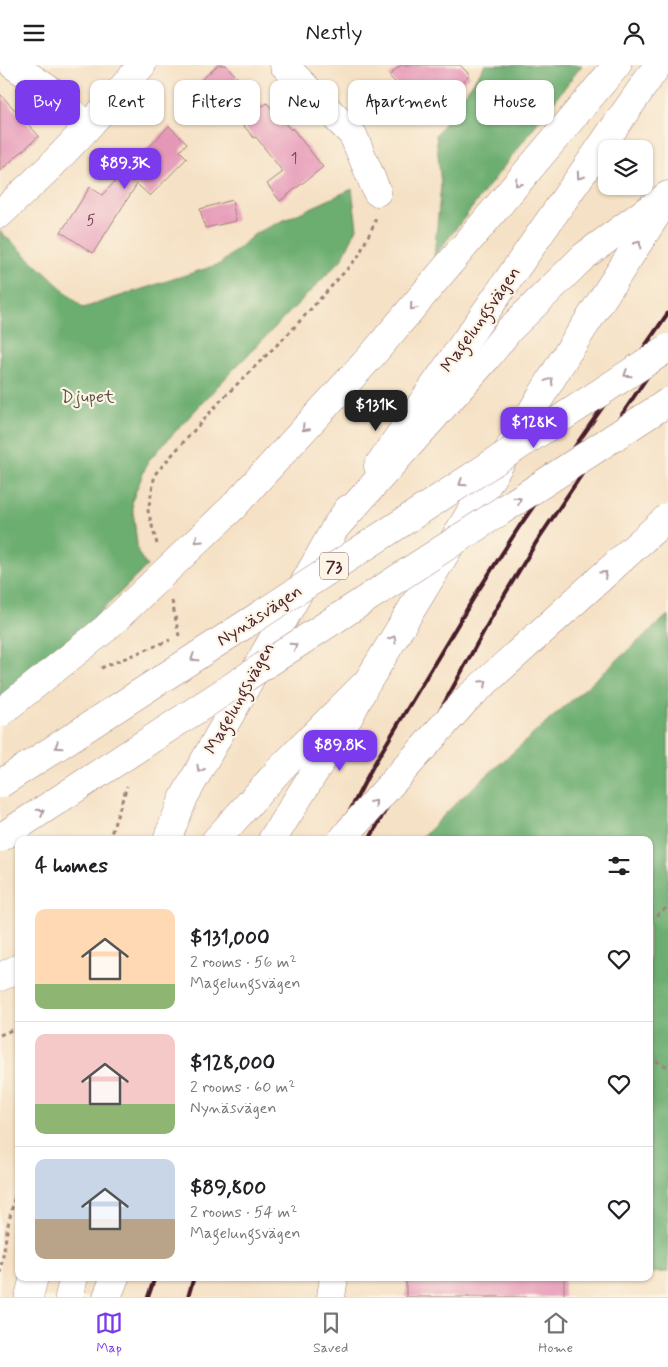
<!DOCTYPE html>
<html lang="en">
<head>
<meta charset="utf-8">
<style>
  body { margin:0; font-family:Mynerve,sans-serif; background:#f6f6f6; color:#202124; height:100vh; display:flex; flex-direction:column; font-size:19px; white-space:nowrap }
  * { box-sizing:border-box; margin:0 }
  p { font-size:16px; color:#757577 }
  .icon { flex:none; width:28px; height:28px; fill:none; stroke:currentColor; stroke-width:2; stroke-linecap:round; stroke-linejoin:round }
  .map { position:relative; flex:1; overflow:hidden }
  .panel { position:absolute; left:15px; top:771px; width:638px; height:445px; display:flex; flex-direction:column; background:#fff; border-radius:10px; box-shadow:0 1px 4px #0004 }
  .panel>* { flex:none }
  .banner { position:absolute; left:15px; top:15px; width:639px; height:45px; display:flex; gap:10px }
  .buttons { position:absolute; left:598px; top:75px; display:grid; gap:10px }
  .buttons a { display:grid; place-items:center; width:55px; height:55px; border-radius:10px; background:#fff; box-shadow:0 1px 4px #0004; font-size:25px }
  .price { position:absolute; translate:-50% -42px; padding:0 11px; border-radius:10px; background:#7c3aed; color:#fff; font-size:16px; line-height:32px; filter:drop-shadow(0 1px 2px #0008) }
  .price::after { content:''; position:absolute; left:50%; top:30px; width:15px; height:11px; margin-left:-8px; background:inherit; clip-path:polygon(0 0,100% 0,50% 100%) }
  .price.current { background:#222; color:#fff }
  ul { padding:0; list-style:none }
  li { display:flex; align-items:center; gap:15px; height:125px; padding:0 20px }
  li+li { border-top:1px solid #e0e0e0 }
  li span { display:grid; place-items:center; flex:none; width:140px; height:100px; border-radius:10px; color:#555 }
  li>.icon { margin-inline-start:auto }
  span .icon { width:60px; height:60px; fill:#fffc; stroke-width:1 }
  li b { font-size:21px }
  h2 { display:flex; justify-content:space-between; align-items:center; height:60px; padding:0 20px; font-size:21px }
  .chip { padding:0 18px; border-radius:10px; background:#fff; box-shadow:0 1px 4px #0004; font-size:18px; line-height:45px }
  .chip.current { background:#7c3aed; color:#fff }
  header { display:flex; justify-content:space-between; align-items:center; height:65px; padding:0 20px; background:#fff; font-size:22px; font-weight:600 }
  .tabs { display:flex; justify-content:space-around; align-items:center; height:70px; border-top:1px solid #e0e0e0; background:#fff; font-size:14px; color:#757577 }
  .tabs a { display:grid; justify-items:center; gap:2px }
  .tabs .current { color:#7c3aed }
  .map>svg:first-child { display:block }
</style>
</head>
<body>
<header><svg class="icon" aria-label="menu" viewBox="0 0 24 24"><path d="M4 6h16M4 12h16M4 18h16"/></svg>Nestly<svg class="icon" aria-label="person" viewBox="0 0 24 24"><circle cx="12" cy="8" r="4"/><path d="M4 21q1-7 8-7t8 7"/></svg></header>
<div class="map">
<svg width="668" height="1232" viewBox="0 0 668 1232">
  <rect width="100%" height="100%" fill="#fcf5e5"/>
  <filter id="ink" filterUnits="userSpaceOnUse"><feTurbulence type="fractalNoise" baseFrequency=".02" numOctaves="2"/><feDisplacementMap in="SourceGraphic" scale="10" xChannelSelector="R" yChannelSelector="G"/><feConvolveMatrix kernelMatrix="1 2 1 2 8 2 1 2 1" color-interpolation-filters="sRGB"/></filter>
  <filter id="wash" filterUnits="userSpaceOnUse"><feTurbulence type="fractalNoise" baseFrequency=".0096" numOctaves="4" result="noise"/><feDisplacementMap in="SourceGraphic" scale="20" xChannelSelector="R" yChannelSelector="G"/><feGaussianBlur stdDeviation="1.12" result="paint"/><feColorMatrix in="noise" values="0 0 0 0 0 0 0 0 0 0 0 0 0 0 0 0 0 1.4 0 .05"/><feComposite in="paint" operator="in"/></filter>
  <g filter="url(#wash)">
    <rect width="100%" height="100%" fill="#f5e1c5"/>
    <path fill="#6cad70" stroke="#5b664e" d="M 485,0 L 582,0 L 434,192 L 441,120 L 436,70 Z
      M 352,124 L 357,163 L 342,194 L 230,308 L 148,396 L 132,436 L 138,488 L 147,501 L 71,576 L 0,635 L 0,166 L 83,243 L 220,199 L 256,168 Z
      M 668,550 L 668,1207 L 649,1208 L 649,775 L 419,775 L 459,735 Z"/>
    <g id="blocks">
      <path fill="#e597b7" d="M 218,0 L 226,0 L 263,41 L 267,38 L 291,65 L 292,63 L 323,102 L 280,136 L 267,119 L 283,107 L 256,72 L 254,73 L 238,54 L 233,58 L 197,19 Z
        M 401,0 L 460,0 L 470,10 L 428,51 L 389,11 Z
        M 0,29 L 39,71 L 0,106 Z
        M 169,61 L 187,78 L 180,86 L 187,93 L 150,131 L 137,119 L 93,188 L 61,167 L 90,122 L 102,130 Z
        M 232,135 L 236,156 L 205,163 L 200,144 Z
        M 406,1212 L 564,1212 L 564,1232 L 406,1232 Z"/>
    </g>
  </g>
  <g filter="url(#ink)">
    <use href="#blocks" fill-opacity="0" stroke="#a08078" stroke-width="1"/>
    <g fill="none" stroke-linecap="round" stroke-linejoin="round">
      <defs>
        <path id="minor" d="M 13,0 L 51,26 L 87,63
          M 284,0 L 353,70 L 377,127
          M 0,149 L 50,102 L 87,63 L 142,0
          M 378,401 L 658,0
          M 167,775 L 184,732 L 335,463 L 348,444
          M 272,775 L 350,650 L 363,625
          M 29,1232 L 34,1212
          M 69,1232 L 74,1212
          M 331,1232 L 334,1212"/>
        <path id="major" d="M 368,616 L 566,290 L 668,132"/>
        <path id="highway" d="M 233,442 L 374,288 L 617,0
          M 335,463 L 486,294 L 509,265 L 584,191 L 668,130
          M 216,775 L 281,703 L 368,616
          M 0,912 L 19,903
          M 107,1232 L 115,1212"/>
      </defs>
      <use href="#minor" stroke="#a08078" stroke-width="29"/>
      <use href="#major" stroke="#a08078" stroke-width="29"/>
      <use href="#highway" stroke="#a08078" stroke-width="29"/>
      <path stroke="#a08078" stroke-width="3" stroke-dasharray="4 4" stroke-linecap="butt" d="M 157,479 L 148,446 L 155,409 L 223,333 L 289,268 L 358,192 L 375,157 L 375,151
        M 172,536 L 179,571
        M 101,603 L 170,575
        M 109,775 L 127,721
        M 649,852 L 654,852 L 668,842
        M 0,970 L 19,962
        M 649,992 L 668,1002
        M 0,1208 L 8,1160 L 19,1114"/>
      <use href="#minor" stroke="#fff" stroke-width="28"/>
      <use href="#major" stroke="#fff" stroke-width="28"/>
      <use href="#highway" stroke="#fff" stroke-width="28"/>
      <path stroke="#4a1f2b" stroke-width="4" d="M 335,775 L 373,701 L 476,529 L 519,462 L 668,248
        M 369,775 L 496,544 L 537,476 L 668,281
        M 148,1232 L 155,1212
        M 188,1232 L 194,1212"/>
      <defs>
        <path id="highway-bridge" d="M 0,648 L 105,564 L 233,442
          M 0,719 L 409,453 L 668,283
          M 0,773 L 668,337
          M 342,775 L 350,765 L 466,635 L 668,452"/>
      </defs>
      <use href="#highway-bridge" stroke="#a08078" stroke-width="29" stroke-linecap="butt"/>
      <use href="#highway-bridge" stroke="#fff" stroke-width="28"/>
    </g>
    <defs><path id="oneway-chevron" d="M-2-3.5L2.5 0L-2 3.5" fill="none" stroke-width="1.6" stroke-linecap="round" stroke-linejoin="round" transform="scale(1.25)"/></defs>
    <g stroke="#ae9aa0">
      <use href="#oneway-chevron" transform="translate(580 111) rotate(125)"/>
      <use href="#oneway-chevron" transform="translate(518 118) rotate(130)"/>
      <use href="#oneway-chevron" transform="translate(638 179) rotate(-57)"/>
      <use href="#oneway-chevron" transform="translate(413 242) rotate(130)"/>
      <use href="#oneway-chevron" transform="translate(627 309) rotate(147)"/>
      <use href="#oneway-chevron" transform="translate(550 316) rotate(-59)"/>
      <use href="#oneway-chevron" transform="translate(305 363) rotate(133)"/>
      <use href="#oneway-chevron" transform="translate(462 418) rotate(147)"/>
      <use href="#oneway-chevron" transform="translate(518 435) rotate(-33)"/>
      <use href="#oneway-chevron" transform="translate(198 475) rotate(136)"/>
      <use href="#oneway-chevron" transform="translate(604 509) rotate(-42)"/>
      <use href="#oneway-chevron" transform="translate(393 574) rotate(-59)"/>
      <use href="#oneway-chevron" transform="translate(294 581) rotate(-33)"/>
      <use href="#oneway-chevron" transform="translate(194 593) rotate(147)"/>
      <use href="#oneway-chevron" transform="translate(484 618) rotate(-42)"/>
      <use href="#oneway-chevron" transform="translate(58 681) rotate(147)"/>
      <use href="#oneway-chevron" transform="translate(200 704) rotate(119)"/>
      <use href="#oneway-chevron" transform="translate(374 738) rotate(-48)"/>
      <use href="#oneway-chevron" transform="translate(41 747) rotate(-33)"/>
    </g>
  </g>
  <g text-anchor="middle" stroke-width="4.5" stroke-linejoin="round" paint-order="stroke">
    <g font-size="15" fill="#713d4e">
      <text x="294" y="98">1</text>
      <text x="91" y="160">5</text>
    </g>
    <rect fill="#fcf5e5" stroke="#7f5f63" stroke-width="1" x="320" y="487.5" width="28" height="27" rx="4"/>
    <g font-size="16" font-weight="bold" fill="#4a1f2b">
      <text x="334" y="507">73</text>
    </g>
    <g font-size="18" fill="#4a1f2b" stroke="#fcf5e5">
      <text transform="translate(480 254) rotate(-55)" y="6">Magelungsvägen</text>
      <text transform="translate(259 550) rotate(-33)" y="6">Nynäsvägen</text>
      <text transform="translate(239 633) rotate(-61)" y="6">Magelungsvägen</text>
    </g>
    <g font-size="18" fill="#5c5245" stroke="#fcf5e5">
      <text x="88" y="337">Djupet</text>
    </g>
  </g>
</svg>
<div class="buttons">
<a><svg class="icon" aria-label="layers" viewBox="0 0 24 24"><path d="M12 4l9 5-9 5-9-5zM3 14l9 5 9-5"/></svg></a>
</div>
<b class="price" style="left:125px;top:125px">$89.3K</b>
<b class="price current" style="left:376px;top:367px">$131K</b>
<b class="price" style="left:534px;top:384px">$128K</b>
<b class="price" style="left:340px;top:707px">$89.8K</b>
<div class="banner">
<a class="chip current">Buy</a>
<a class="chip">Rent</a>
<a class="chip">Filters</a>
<a class="chip">New</a>
<a class="chip">Apartment</a>
<a class="chip">House</a>
</div>
<section class="panel">
<h2>4 homes<svg class="icon" aria-label="filters" viewBox="0 0 24 24"><path d="M4 7h16M4 17h16"/><circle cx="9" cy="7" r="2"/><circle cx="15" cy="17" r="2"/></svg></h2>
<ul>
<li><span style="background:linear-gradient(#ffd9b3 75%,#8fb573 0)"><svg class="icon" aria-label="home" viewBox="0 0 24 24"><path d="M3 11l9-7 9 7M6 9v11h12V9"/></svg></span><div><b>$131,000</b><p>2 rooms · 56 m²</p><p>Magelungsvägen</p></div><svg class="icon" aria-label="heart" viewBox="0 0 24 24"><path d="M12 20l-8-8c-3-5 5-10 8-4 3-6 11-1 8 4z"/></svg></li>
<li><span style="background:linear-gradient(#f6c9c9 70%,#8fb573 0)"><svg class="icon" aria-label="home" viewBox="0 0 24 24"><path d="M3 11l9-7 9 7M6 9v11h12V9"/></svg></span><div><b>$128,000</b><p>2 rooms · 60 m²</p><p>Nynäsvägen</p></div><svg class="icon" aria-label="heart" viewBox="0 0 24 24"><path d="M12 20l-8-8c-3-5 5-10 8-4 3-6 11-1 8 4z"/></svg></li>
<li><span style="background:linear-gradient(#c9d6e8 60%,#b9a48a 0)"><svg class="icon" aria-label="home" viewBox="0 0 24 24"><path d="M3 11l9-7 9 7M6 9v11h12V9"/></svg></span><div><b>$89,800</b><p>2 rooms · 54 m²</p><p>Magelungsvägen</p></div><svg class="icon" aria-label="heart" viewBox="0 0 24 24"><path d="M12 20l-8-8c-3-5 5-10 8-4 3-6 11-1 8 4z"/></svg></li>
</ul>
</section>
</div>
<nav class="tabs">
<a class="current"><svg class="icon" aria-label="map" viewBox="0 0 24 24"><path d="M3 6l6-2 6 2 6-2v14l-6 2-6-2-6 2zM9 4v14M15 6v14"/></svg>Map</a>
<a><svg class="icon" aria-label="saved" viewBox="0 0 24 24"><path d="M7 4h10v16l-5-4-5 4z"/></svg>Saved</a>
<a><svg class="icon" aria-label="home" viewBox="0 0 24 24"><path d="M3 11l9-7 9 7M6 9v11h12V9"/></svg>Home</a>
</nav>
</body>
</html>
